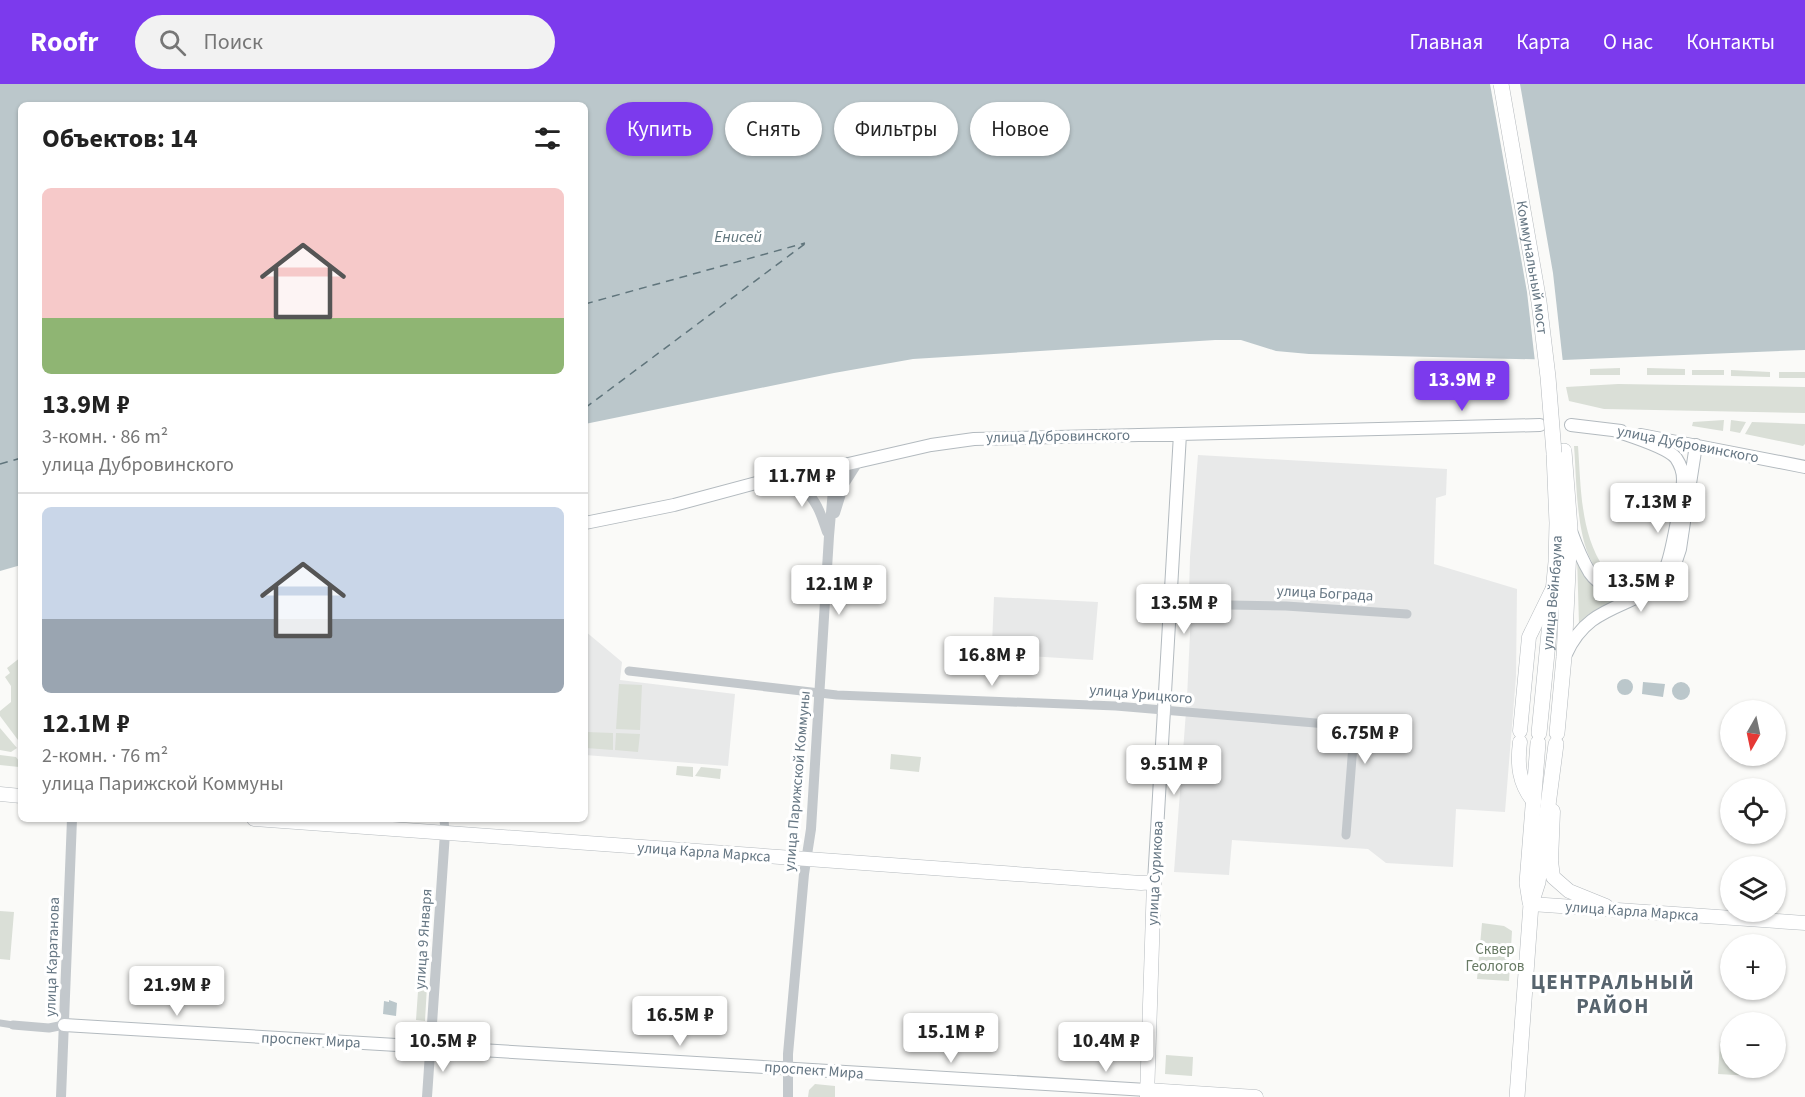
<!DOCTYPE html>
<html lang="ru">
<head>
<meta charset="utf-8">
<style>
  body { margin:0; font-family:"Source Sans 3",sans-serif; background:#f2f2f2; color:#222; height:100vh; display:flex; flex-direction:column; font-size:22px; white-space:nowrap }
  * { box-sizing:border-box; margin:0 }
  p { font-size:20px; color:#767676 }
  .icon { flex:none; width:33px; height:33px; fill:none; stroke:currentColor; stroke-width:2; stroke-linecap:round; stroke-linejoin:round }
  .map { position:relative; flex:1; overflow:hidden }
  .panel { position:absolute; left:18px; top:18px; width:570px; height:720px; display:flex; flex-direction:column; background:#fff; border-radius:9px; box-shadow:0 2px 4px #0004 }
  .panel>* { flex:none }
  .hud { position:absolute; left:606px; top:18px; width:570px; height:54px; display:flex; gap:12px }
  .needle { width:39px; rotate:189deg }
  .buttons { position:absolute; left:1720px; top:616px; display:grid; gap:12px }
  .buttons a { display:grid; place-items:center; width:66px; height:66px; border-radius:50%; background:#fff; box-shadow:0 2px 4px #0004; font-size:30px }
  .price { position:absolute; translate:-50% -51px; padding:0 14px; border-radius:6px; background:#fff; color:#222; font-size:20px; line-height:39px; filter:drop-shadow(0 2px 3px #0008) }
  .price::after { content:''; position:absolute; left:50%; top:36px; width:18px; height:14px; margin-left:-9px; background:inherit; clip-path:polygon(0 0,100% 0,50% 100%) }
  .price.active { background:#7c3aed; color:#fff }
  ul { padding:0; list-style:none }
  li { display:grid; align-content:center; gap:12px; height:318px; padding:0 24px }
  li+li { border-top:2px solid #e0e0e0 }
  li span { display:grid; place-items:center; height:186px; border-radius:9px; color:#555 }
  li>.icon { margin-inline-start:auto }
  span .icon { width:108px; height:108px; fill:#fffc; stroke-width:1 }
  li b { font-size:26px }
  h2 { display:flex; justify-content:space-between; align-items:center; height:72px; padding:0 24px; font-size:26px }
  .tag { padding:0 21px; border-radius:27px; background:#fff; box-shadow:0 2px 4px #0004; font-size:21px; line-height:54px }
  .tag.active { background:#7c3aed; color:#fff }
  header { display:flex; align-items:center; gap:36px; box-sizing:border-box; height:84px; padding:0 30px; background:#7c3aed; color:#fff }
  header strong { font-size:28px }
  nav { display:flex; gap:33px; margin-inline-start:auto; font-size:21px }
  .search { width:420px; height:54px; background:#f2f2f2; display:flex; align-items:center; gap:15px; box-sizing:border-box; padding:0 21px; border-radius:33px; color:#767676; font-size:22px }
  .map>svg:first-child { display:block }
</style>
</head>
<body>
<header>
<strong>Roofr</strong>
<div class="search"><svg class="icon" aria-label="search" viewBox="0 0 24 24"><circle cx="10" cy="10" r="6"/><path d="M15 15l6 6"/></svg>Поиск</div>
<nav><a>Главная</a><a>Карта</a><a>О нас</a><a>Контакты</a></nav>
</header>
<div class="map">
<svg width="1805" height="1013" viewBox="0 0 1805 1013">
  <rect width="100%" height="100%" fill="#fafaf8"/>
  <path fill="#e8e9e9" d="M 1198,371 L 1447,385 L 1446,411 L 1436,414 L 1434,480 L 1517,505 L 1516,592 L 1505,728 L 1456,725 L 1453,783 L 1386,779 L 1368,765 L 1232,756 L 1229,791 L 1174,788 L 1187,614 L 1191,527 L 1189,509 L 1190,473 Z
    M 994,513 L 1098,518 L 1093,576 L 1014,571 L 1014,561 L 992,560 Z
    M 585,547 L 622,578 L 620,596 L 735,610 L 728,682 L 585,671 Z"/>
  <path fill="#dadfd7" d="M 1620,284 L 1620,291 L 1590,291 L 1590,285 Z
    M 1647,284 L 1685,285 L 1685,291 L 1647,291 Z
    M 1692,286 L 1724,286 L 1724,291 L 1692,291 Z
    M 1731,286 L 1770,288 L 1770,293 L 1731,292 Z
    M 1779,288 L 1805,288 L 1805,294 L 1779,294 Z
    M 1618,300 L 1805,303 L 1805,329 L 1604,325 L 1569,317 L 1566,303 Z
    M 1724,336 L 1723,347 L 1692,342 L 1693,338 Z
    M 1731,336 L 1746,338 L 1740,349 L 1730,347 Z
    M 1752,338 L 1805,340 L 1805,360 L 1803,362 L 1745,350 Z
    M 1574,362 L 1578,362 C 1581,402 1580,449 1604,484 L 1644,491 L 1651,490 C 1639,496 1628,500 1615,495 C 1610,494 1602,492 1599,488 C 1575,462 1577,396 1574,362 Z
    M 1577,472 L 1585,486 L 1628,509 L 1626,513 L 1588,531 L 1579,541 Z
    M 21,573 L 21,660 L 0,632 L 0,627 L 11,618 L 11,602 L 5,593 L 10,589 L 7,584 Z
    M 619,600 L 642,601 L 640,646 L 616,645 Z
    M 0,644 L 17,664 L 11,668 L 0,666 Z
    M 587,648 L 613,649 L 613,666 L 586,664 Z
    M 616,649 L 640,650 L 638,668 L 615,666 Z
    M 891,670 L 921,673 L 919,688 L 890,685 Z
    M 0,671 L 16,673 L 19,677 L 19,683 L 0,681 Z
    M 677,682 L 693,683 L 693,693 L 676,691 Z
    M 701,683 L 721,685 L 720,695 L 695,692 Z
    M 0,827 L 14,828 L 10,876 L 0,875 Z
    M 1482,839 L 1504,842 L 1512,847 L 1509,897 L 1477,895 Z
    M 421,864 L 428,865 L 429,867 L 425,937 L 416,936 Z
    M 1720,957 L 1731,958 L 1731,984 L 1752,984 L 1752,992 L 1718,990 Z
    M 1166,971 L 1193,973 L 1192,992 L 1165,990 Z
    M 815,1000 L 835,1002 L 835,1013 L 808,1013 L 809,1006 Z"/>
  <path fill="#bbc7cb" d="M 0,0 L 1805,0 L 1805,266 L 1563,276 L 1309,270 L 1276,267 L 1241,256 L 1215,256 L 913,275 L 834,289 L 585,340 L 585,21 L 21,21 L 21,481 L 0,487 Z
    M1617 603a8 8 0 1 1 16 0a8 8 0 1 1-16 0Z
    M 1643,598 L 1665,600 L 1663,613 L 1642,610 Z
    M1672 607a9 9 0 1 1 18 0a9 9 0 1 1-18 0Z
    M 389,916 L 397,919 L 396,932 L 383,930 L 384,917 L 389,918 Z"/>
  <path fill="#fafaf8" d="M 1490,0 L 1520,0 L 1553,189 L 1563,279 L 1535,278 L 1527,208 Z"/>
  <g fill="none" stroke-linecap="round" stroke-linejoin="round">
    <path stroke="#60757c" stroke-width="1.5" stroke-dasharray="8 6" stroke-linecap="butt" d="M 585,220 L 805,159
      M 585,324 L 806,159
      M 0,380 L 21,374"/>
    <defs>
      <path id="secondary" d="M 1571,341 L 1621,347
        M 1641,351 L 1805,383
        M 1689,406 L 1696,361
        M 585,439 L 674,421 L 771,395 L 822,386 L 931,361 L 974,355 L 1540,341
        M 1571,447 C 1576,461 1582,476 1590,489 C 1607,514 1650,509 1665,485 C 1671,475 1683,408 1683,395 C 1683,388 1680,380 1676,374 C 1666,362 1629,352 1613,346
        M 1674,483 L 1680,465 L 1684,438
        M 1566,570 C 1586,526 1617,526 1655,504
        M 1154,798 L 1180,350
        M 64,941 L 1147,1006"/>
      <path id="primary" d="M 1520,647 L 1529,553 L 1552,506
        M 1520,658 C 1517,681 1519,700 1534,718
        M 0,710 L 21,712
        M 1553,727 L 1551,777 L 1553,793 L 1569,807 L 1606,822
        M 254,735 L 1141,799 L 1154,798 L 1147,1013
        M 1531,820 L 1805,839
        M 1147,1006 L 1256,1013"/>
      <g id="trunk">
        <path id="s1" d="M 1539,649 L 1556,478 L 1557,439 L 1554,369"/>
        <path d="M 1557,649 L 1564,573 L 1570,444 L 1564,367"/>
        <path d="M 1530,818 L 1527,799 L 1538,659"/>
        <path d="M 1517,1013 L 1531,820 L 1538,798 L 1556,660"/>
      </g>
    </defs>
    <use href="#secondary" stroke="#b3babf" stroke-width="14"/>
    <use href="#primary" stroke="#b5babe" stroke-width="15"/>
    <use href="#trunk" stroke="#b4b9bd" stroke-width="16"/>
    <path stroke="#c3c8cc" stroke-width="7" d="M 0,939 L 13,941"/>
    <path stroke="#c3c8cc" stroke-width="9" d="M 1170,520 L 1286,522 L 1407,530
      M 629,587 L 837,611 L 1116,622 L 1327,640 L 1345,649 L 1353,661 L 1346,751
      M 444,735 L 445,749
      M 13,941 L 49,944 L 64,941"/>
    <path stroke="#c3c8cc" stroke-width="10" d="M 776,394 C 811,404 816,415 827,448
      M 835,429 L 844,400 L 858,378
      M 61,1013 L 72,735
      M 427,1013 L 445,749
      M 788,1013 L 788,970 L 804,790 L 811,745 L 829,452 L 835,383"/>
    <use href="#secondary" stroke="#fff" stroke-width="12"/>
    <use href="#primary" stroke="#fff" stroke-width="14"/>
    <use href="#trunk" stroke="#fff" stroke-width="15"/>
    <defs>
      <g id="trunk-bridge">
        <path id="s2" d="M 1501,0 L 1539,218 L 1548,293 L 1554,369"/>
      </g>
    </defs>
    <use href="#trunk-bridge" stroke="#b4b9bd" stroke-width="16" stroke-linecap="butt"/>
    <use href="#trunk-bridge" stroke="#fff" stroke-width="15"/>
  </g>
  <g text-anchor="middle" stroke-width="6" stroke-linejoin="round" paint-order="stroke">
    <g font-size="15" fill="#657683" stroke="#fff">
      <text dy="5" stroke="none"><textPath href="#s2" startOffset="186">Коммунальный мост</textPath></text>
      <text transform="translate(1058 352) rotate(-1)" y="5">улица Дубровинского</text>
      <text transform="translate(1688 360) rotate(11)" y="5">улица Дубровинского</text>
      <text transform="translate(1325 509) rotate(3)" y="5">улица Бограда</text>
      <text dy="5" stroke="none"><textPath href="#s1" startOffset="141">улица Вейнбаума</textPath></text>
      <text transform="translate(1141 610) rotate(5)" y="5">улица Урицкого</text>
      <text transform="translate(797 697) rotate(-85)" y="5">улица Парижской Коммуны</text>
      <text transform="translate(704 768) rotate(4)" y="5">улица Карла Маркса</text>
      <text transform="translate(1155 789) rotate(-87)" y="5">улица Сурикова</text>
      <text transform="translate(1632 827) rotate(4)" y="5">улица Карла Маркса</text>
      <text transform="translate(423 855) rotate(-86)" y="5">улица 9 Января</text>
      <text transform="translate(52 873) rotate(-88)" y="5">улица Каратанова</text>
      <text transform="translate(311 956) rotate(3)" y="5">проспект Мира</text>
      <text transform="translate(814 986) rotate(4)" y="5">проспект Мира</text>
    </g>
    <g font-size="15" fill="#687a64" stroke="#fff">
      <text x="1495" y="870">Сквер<tspan x="1495" dy="17">Геологов</tspan></text>
    </g>
    <g font-size="16" font-style="italic" fill="#60757c" stroke="#fff">
      <text x="738" y="158">Енисей</text>
    </g>
    <g font-size="21" font-weight="bold" letter-spacing="1.5" fill="#57646e" stroke="#fff">
      <text x="1613" y="905">ЦЕНТРАЛЬНЫЙ<tspan x="1613" dy="24">РАЙОН</tspan></text>
    </g>
  </g>
</svg>
<div class="buttons">
<a><svg class="needle" viewBox="-14 -14 28 28"><path d="M0-13l5 13h-10z" fill="#e53935"/><path d="M0 13l5-13h-10z" fill="#767676"/></svg></a>
<a><svg class="icon" aria-label="locate" viewBox="0 0 24 24"><circle cx="12" cy="12" r="6"/><path d="M12 2v4M12 18v4M2 12h4M18 12h4"/></svg></a>
<a><svg class="icon" aria-label="layers" viewBox="0 0 24 24"><path d="M12 4l9 5-9 5-9-5zM3 14l9 5 9-5"/></svg></a>
<a>+</a>
<a>−</a>
</div>
<b class="price active" style="left:1462px;top:328px">13.9M ₽</b>
<b class="price" style="left:802px;top:424px">11.7M ₽</b>
<b class="price" style="left:1658px;top:450px">7.13M ₽</b>
<b class="price" style="left:1641px;top:529px">13.5M ₽</b>
<b class="price" style="left:839px;top:532px">12.1M ₽</b>
<b class="price" style="left:1184px;top:551px">13.5M ₽</b>
<b class="price" style="left:992px;top:603px">16.8M ₽</b>
<b class="price" style="left:1365px;top:681px">6.75M ₽</b>
<b class="price" style="left:1174px;top:712px">9.51M ₽</b>
<b class="price" style="left:177px;top:933px">21.9M ₽</b>
<b class="price" style="left:680px;top:963px">16.5M ₽</b>
<b class="price" style="left:951px;top:980px">15.1M ₽</b>
<b class="price" style="left:443px;top:989px">10.5M ₽</b>
<b class="price" style="left:1106px;top:989px">10.4M ₽</b>
<div class="hud">
<a class="tag active">Купить</a>
<a class="tag">Снять</a>
<a class="tag">Фильтры</a>
<a class="tag">Новое</a>
</div>
<section class="panel">
<h2>Объектов: 14<svg class="icon" aria-label="filters" viewBox="0 0 24 24"><path d="M4 7h16M4 17h16"/><circle cx="9" cy="7" r="2"/><circle cx="15" cy="17" r="2"/></svg></h2>
<ul>
<li><span style="background:linear-gradient(#f6c9c9 70%,#8fb573 0)"><svg class="icon" aria-label="home" viewBox="0 0 24 24"><path d="M3 11l9-7 9 7M6 9v11h12V9"/></svg></span><div><b>13.9M ₽</b><p>3-комн. · 86 m²</p><p>улица Дубровинского</p></div></li>
<li><span style="background:linear-gradient(#c9d6e8 60%,#9aa5b1 0)"><svg class="icon" aria-label="home" viewBox="0 0 24 24"><path d="M3 11l9-7 9 7M6 9v11h12V9"/></svg></span><div><b>12.1M ₽</b><p>2-комн. · 76 m²</p><p>улица Парижской Коммуны</p></div></li>
</ul>
</section>
</div>
</body>
</html>
